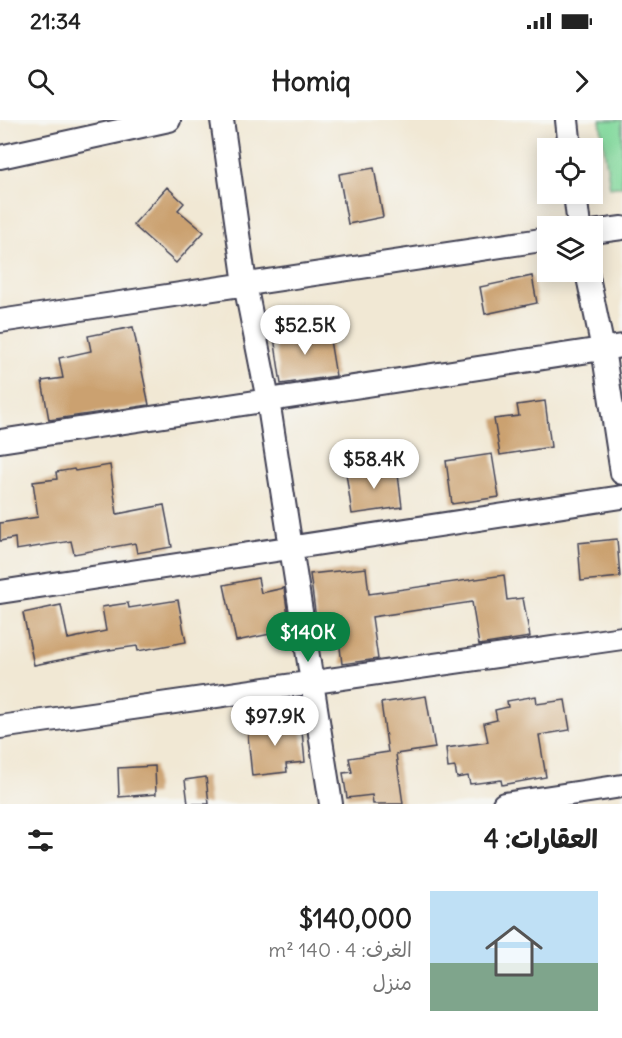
<!DOCTYPE html>
<html lang="ar">
<head>
<meta charset="utf-8">
<style>
  body { margin:0; font-family:Delius,"Playpen Sans Arabic",sans-serif; background:#f6f6f6; color:#222; direction:rtl; height:100vh; display:flex; flex-direction:column; font-size:22px; white-space:nowrap }
  * { box-sizing:border-box; margin:0 }
  p { font-size:20px; color:#767676 }
  .icon { flex:none; width:33px; height:33px; fill:none; stroke:currentColor; stroke-width:2; stroke-linecap:round; stroke-linejoin:round }
  .map { position:relative; height:684px; overflow:hidden; direction:ltr }
  .drawer { display:flex; flex-direction:column; background:#fff; flex:1 }
  .drawer>* { flex:none }
  .fabs { position:absolute; left:537px; top:18px; display:grid; gap:12px }
  .fabs a { display:grid; place-items:center; width:66px; height:66px; border-radius:0px; background:#fff; box-shadow:0 3px 15px #0003; font-size:30px }
  .price { position:absolute; translate:-50% -51px; padding:0 14px; border-radius:21px; background:#fff; color:#222; font-size:20px; line-height:39px; filter:drop-shadow(0 2px 3px #0008) }
  .price::after { content:''; position:absolute; left:50%; top:36px; width:18px; height:14px; margin-left:-9px; background:inherit; clip-path:polygon(0 0,100% 0,50% 100%) }
  .price.on { background:#0b8043; color:#fff }
  ul { padding:0; list-style:none }
  li { display:flex; align-items:center; gap:18px; height:150px; padding:0 24px }
  li+li { border-top:2px solid #e0e0e0 }
  li span { display:grid; place-items:center; flex:none; width:168px; height:120px; border-radius:0px; color:#555 }
  li>.icon { margin-inline-start:auto }
  span .icon { width:72px; height:72px; fill:#fffc; stroke-width:1 }
  li b { font-size:26px }
  h2 { display:flex; justify-content:space-between; align-items:center; height:72px; padding:0 24px; font-size:26px }
  .status { display:flex; justify-content:space-between; align-items:center; height:42px; padding:0 30px; background:#fff; direction:ltr }
  .status svg { height:16px; fill:currentColor }
  header { display:flex; justify-content:space-between; align-items:center; height:78px; padding:0 24px; background:#fff; font-size:27px; font-weight:700 }
  .map>svg:first-child { display:block }
</style>
</head>
<body>
<div class="status"><b>21:34</b><svg viewBox="0 0 49 12"><path d="M0 12V9h3v3zM5 12V6h3v6zM10 12V3h3v9zM15 12V0h3v12zM26 1h20v11H26zM47 4h2v5h-2z"/></svg></div>
<header><svg class="icon" aria-label="forward" viewBox="0 0 24 24"><path d="M9 5l7 7-7 7"/></svg>Homiq<svg class="icon" aria-label="search" viewBox="0 0 24 24"><circle cx="10" cy="10" r="6"/><path d="M15 15l6 6"/></svg></header>
<div class="map">
<svg width="622" height="684" viewBox="0 0 622 684">
  <rect width="100%" height="100%" fill="#f6f6f2"/>
  <filter id="ink" filterUnits="userSpaceOnUse"><feTurbulence type="fractalNoise" baseFrequency=".0167" numOctaves="2"/><feDisplacementMap in="SourceGraphic" scale="12" xChannelSelector="R" yChannelSelector="G"/><feConvolveMatrix kernelMatrix="1 2 1 2 8 2 1 2 1" color-interpolation-filters="sRGB"/></filter>
  <filter id="wash" filterUnits="userSpaceOnUse"><feTurbulence type="fractalNoise" baseFrequency=".008" numOctaves="4" result="noise"/><feDisplacementMap in="SourceGraphic" scale="24" xChannelSelector="R" yChannelSelector="G"/><feGaussianBlur stdDeviation="1.35" result="paint"/><feColorMatrix in="noise" values="0 0 0 0 0 0 0 0 0 0 0 0 0 0 0 0 0 1.4 0 .05"/><feComposite in="paint" operator="in"/></filter>
  <g filter="url(#wash)">
    <rect width="100%" height="100%" fill="#f1e8d4"/>
    <path fill="#82d99c" stroke="#527e6c" stroke-width="1.5" d="M 600,0 L 622,0 L 622,66 L 610,68 Z"/>
    <g id="blocks">
      <path fill="#cba170" d="M 374,48 L 383,97 L 348,104 L 339,54 Z
        M 167,67 L 184,83 L 178,90 L 204,112 L 176,143 L 133,105 Z
        M 532,156 L 537,183 L 485,194 L 480,167 Z
        M 133,207 L 149,285 L 49,300 L 42,261 L 63,258 L 59,238 L 91,231 L 88,216 Z
        M 328,208 L 336,256 L 281,264 L 274,217 Z
        M 545,281 L 551,327 L 500,335 L 494,299 L 519,296 L 517,285 Z
        M 492,334 L 499,377 L 452,384 L 446,341 Z
        M 110,345 L 117,394 L 164,385 L 172,427 L 137,433 L 135,423 L 74,434 L 71,421 L 16,430 L 15,418 L 0,421 L 0,403 L 38,397 L 33,362 L 57,359 L 56,352 L 74,349 L 75,351 Z
        M 397,346 L 402,387 L 352,394 L 346,353 Z
        M 617,419 L 620,457 L 581,461 L 578,423 Z
        M 366,448 L 369,474 L 504,455 L 507,480 L 523,478 L 530,517 L 479,525 L 472,482 L 372,497 L 378,539 L 342,544 L 337,503 L 317,506 L 310,454 Z
        M 258,458 L 261,473 L 284,468 L 290,510 L 236,521 L 224,465 Z
        M 178,480 L 186,522 L 138,531 L 137,526 L 109,530 L 34,545 L 23,493 L 61,485 L 68,519 L 106,511 L 102,487 L 128,483 L 129,488 Z
        M 426,576 L 435,628 L 396,634 L 403,684 L 373,684 L 372,675 L 347,678 L 343,653 L 352,652 L 349,638 L 388,632 L 381,583 Z
        M 536,576 L 537,584 L 565,580 L 570,610 L 539,615 L 546,657 L 502,665 L 501,660 L 470,664 L 468,656 L 457,658 L 455,647 L 448,648 L 446,628 L 488,622 L 484,603 L 497,600 L 495,590 L 508,587 L 507,581 Z
        M 301,601 L 305,642 L 286,644 L 287,652 L 252,656 L 247,606 Z
        M 155,646 L 156,674 L 119,677 L 118,648 Z
        M 206,657 L 209,684 L 188,684 L 185,660 Z"/>
    </g>
  </g>
  <g filter="url(#ink)">
    <use href="#blocks" fill-opacity="0" stroke="#414052" stroke-width="1.5"/>
    <g fill="none" stroke-linecap="round" stroke-linejoin="round">
      <defs>
        <path id="minor" d="M 222,0 L 245,164 L 268,280 L 331,684
          M 567,0 L 570,28
          M 0,37 L 169,0
          M 575,74 L 579,106
          M 592,112 L 622,108
          M 587,152 L 603,229 L 622,353
          M 0,201 L 548,119
          M 0,321 L 622,226
          M 0,472 L 622,377
          M 0,607 L 622,518
          M 504,684 L 622,666"/>
      </defs>
      <use href="#minor" stroke="#414052" stroke-width="26"/>
      <use href="#minor" stroke="#fff" stroke-width="22"/>
    </g>
  </g>
</svg>
<div class="fabs">
<a><svg class="icon" aria-label="locate" viewBox="0 0 24 24"><circle cx="12" cy="12" r="6"/><path d="M12 2v4M12 18v4M2 12h4M18 12h4"/></svg></a>
<a><svg class="icon" aria-label="layers" viewBox="0 0 24 24"><path d="M12 4l9 5-9 5-9-5zM3 14l9 5 9-5"/></svg></a>
</div>
<b class="price" style="left:305px;top:236px">$52.5K</b>
<b class="price" style="left:374px;top:370px">$58.4K</b>
<b class="price on" style="left:308px;top:543px">$140K</b>
<b class="price" style="left:275px;top:627px">$97.9K</b>
</div>
<section class="drawer">
<h2>العقارات: 4<svg class="icon" aria-label="filters" viewBox="0 0 24 24"><path d="M4 7h16M4 17h16"/><circle cx="9" cy="7" r="2"/><circle cx="15" cy="17" r="2"/></svg></h2>
<ul>
<li><span style="background:linear-gradient(#bfe0f5 60%,#7fa58c 0)"><svg class="icon" aria-label="home" viewBox="0 0 24 24"><path d="M3 11l9-7 9 7M6 9v11h12V9"/></svg></span><div><b>$140,000</b><p>الغرف: 4 · 140 m²</p><p>منزل</p></div></li>
</ul>
</section>
</body>
</html>
